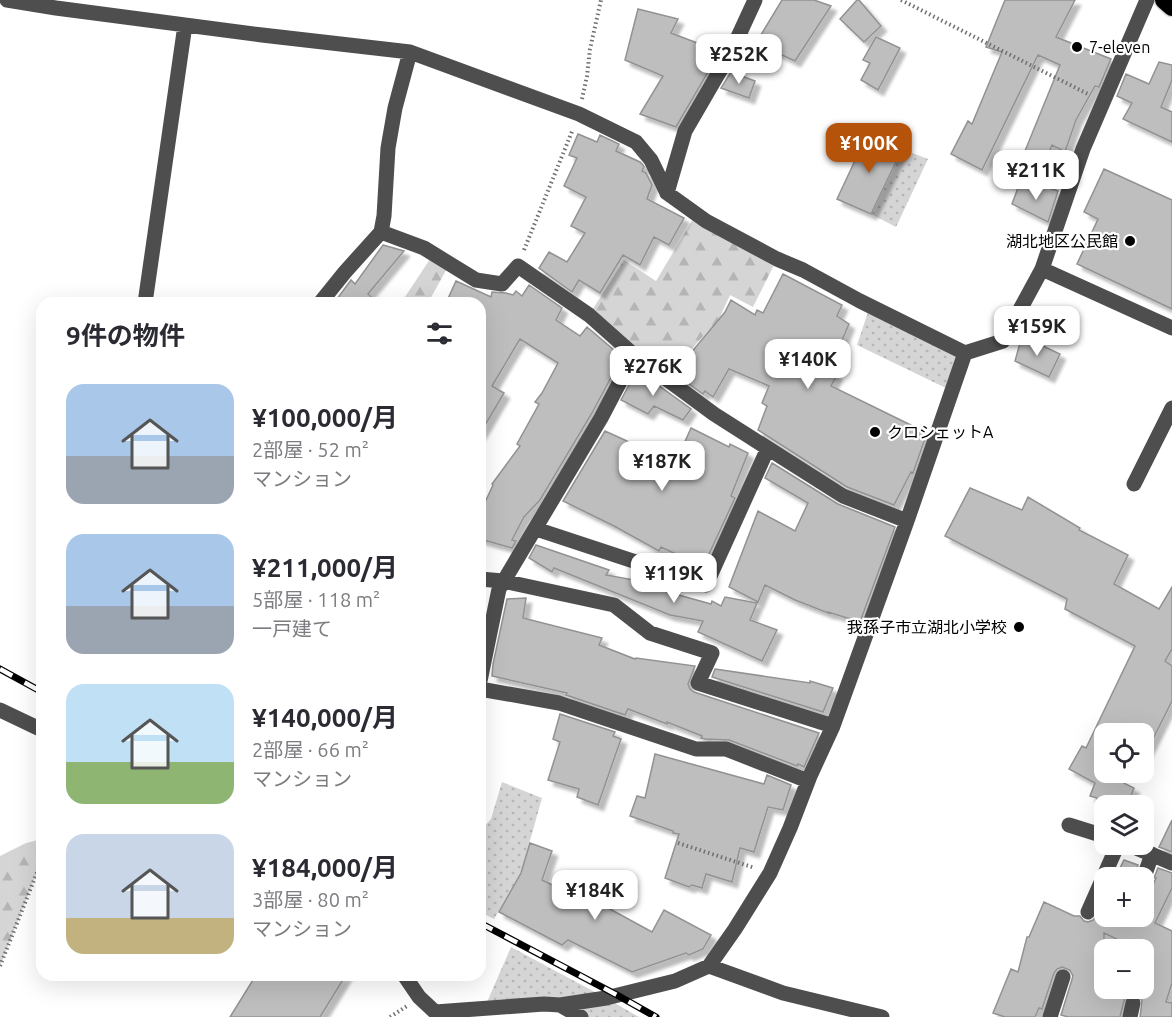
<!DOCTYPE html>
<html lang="ja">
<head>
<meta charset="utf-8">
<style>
  body { margin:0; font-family:Ubuntu,"Noto Sans JP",sans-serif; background:#f2f2f3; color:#2b2b33; height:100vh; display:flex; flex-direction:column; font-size:22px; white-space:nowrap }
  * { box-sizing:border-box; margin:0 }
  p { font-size:20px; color:#7c7c81 }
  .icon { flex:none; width:33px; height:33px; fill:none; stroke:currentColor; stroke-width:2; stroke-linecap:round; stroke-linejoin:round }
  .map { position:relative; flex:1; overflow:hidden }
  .details { position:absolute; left:36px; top:297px; width:450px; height:684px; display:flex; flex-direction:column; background:#fff; border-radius:18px; box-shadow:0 6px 24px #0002 }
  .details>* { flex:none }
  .controls { position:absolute; left:1094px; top:723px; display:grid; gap:12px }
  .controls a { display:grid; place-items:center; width:60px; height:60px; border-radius:12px; background:#fff; box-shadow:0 6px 24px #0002; font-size:30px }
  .price { position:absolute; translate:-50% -51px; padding:0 14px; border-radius:12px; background:#fff; color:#222; font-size:20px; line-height:39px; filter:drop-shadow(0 2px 3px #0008) }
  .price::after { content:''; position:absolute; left:50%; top:36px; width:18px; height:14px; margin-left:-9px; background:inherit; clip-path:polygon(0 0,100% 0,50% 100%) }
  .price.on { background:#b45309; color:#fff }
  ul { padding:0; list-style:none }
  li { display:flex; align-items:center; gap:18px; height:150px; padding:0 30px }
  li span { display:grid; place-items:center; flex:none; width:168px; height:120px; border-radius:18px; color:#555 }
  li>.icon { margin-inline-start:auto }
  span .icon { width:72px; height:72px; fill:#fffc; stroke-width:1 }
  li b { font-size:26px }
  h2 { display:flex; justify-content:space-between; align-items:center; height:72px; padding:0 30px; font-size:26px }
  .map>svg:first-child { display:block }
</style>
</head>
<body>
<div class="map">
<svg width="1172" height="1017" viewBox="0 0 1172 1017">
  <defs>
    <pattern id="grass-dots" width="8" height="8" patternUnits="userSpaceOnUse" patternTransform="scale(1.5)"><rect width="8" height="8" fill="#d5d5d5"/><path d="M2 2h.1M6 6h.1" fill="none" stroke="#b5b5b5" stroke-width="1.8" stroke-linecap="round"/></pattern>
    <pattern id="forest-firs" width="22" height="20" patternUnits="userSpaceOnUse" patternTransform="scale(1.5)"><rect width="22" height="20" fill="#d5d5d5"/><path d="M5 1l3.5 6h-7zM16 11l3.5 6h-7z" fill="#b5b5b5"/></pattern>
    <filter id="shadow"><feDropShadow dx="5.5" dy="5.5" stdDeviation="1.5" flood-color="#0004"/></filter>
  </defs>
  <rect width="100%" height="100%" fill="#fff"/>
  <path fill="url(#grass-dots)" d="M 902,149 L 928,159 L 896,227 L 871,214 Z
    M 870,306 L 965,353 L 952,391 L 857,345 Z
    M 502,782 L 542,798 L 521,873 L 494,919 L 480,912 L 480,831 L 491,819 Z
    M 511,947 L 606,998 L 639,1017 L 581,1017 L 560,1005 L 484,1009 Z"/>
  <path fill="url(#forest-firs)" d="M 696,214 L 777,259 L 753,307 L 730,295 L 719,319 L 666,377 L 589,315 L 624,260 L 656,281 Z
    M 434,253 L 450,263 L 428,303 L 401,303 Z
    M 42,839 L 42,860 L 0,966 L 0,856 L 26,843 Z"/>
  <path fill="#bebebe" stroke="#929292" stroke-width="1.5" fill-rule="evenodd" filter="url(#shadow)" d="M 782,0 L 814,0 L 831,6 L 795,61 L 756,43 Z
    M 857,0 L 859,0 L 881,26 L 864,42 L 840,19 Z
    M 1005,0 L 1075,0 L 1056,37 L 1111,59 L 1099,87 L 1095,86 L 1076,120 L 1065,152 L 1052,145 L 1047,158 L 1025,151 L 1060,65 L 1038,55 L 982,170 L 951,154 L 968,121 L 972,124 L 1002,52 L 986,47 Z
    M 638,9 L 678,19 L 671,33 L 713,49 L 708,64 L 712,65 L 676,127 L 640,114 L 663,76 L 625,60 Z
    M 876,37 L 900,48 L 878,90 L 861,80 L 870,63 L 863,60 Z
    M 1159,62 L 1172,65 L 1172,80 L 1161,107 L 1172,112 L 1172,142 L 1123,119 L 1132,103 L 1117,96 L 1126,74 L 1149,84 Z
    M 731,72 L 755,81 L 749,98 L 721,88 Z
    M 578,134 L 597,142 L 600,135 L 619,144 L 616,151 L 640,162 L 643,165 L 644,167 L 642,171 L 646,173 L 652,185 L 647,199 L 684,218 L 669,245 L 654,237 L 640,265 L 623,255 L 600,293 L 579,280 L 572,292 L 539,268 L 549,252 L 567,262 L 585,233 L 571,226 L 586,197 L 564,186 L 577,158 L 569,155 Z
    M 867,135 L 902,149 L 871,214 L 837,199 Z
    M 1104,169 L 1172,200 L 1172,309 L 1077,264 L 1098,219 L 1084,212 Z
    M 1019,185 L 1039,192 L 1041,185 L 1058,191 L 1048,222 L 1012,204 Z
    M 383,245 L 404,251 L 368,294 L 378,303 L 334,303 L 351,280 L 355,284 Z
    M 783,274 L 842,305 L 837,316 L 849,324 L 838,350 L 842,352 L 832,372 L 837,375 L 831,386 L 927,433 L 913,473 L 911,472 L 894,505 L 847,487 L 758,430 L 767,406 L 762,403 L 769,386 L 729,369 L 713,397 L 705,391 L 703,394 L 674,373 L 725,312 L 731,300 L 755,315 L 757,310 L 763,313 Z
    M 456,281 L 491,297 L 492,292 L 506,293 L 513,295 L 516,291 L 522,296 L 529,285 L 562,308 L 556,320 L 580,336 L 587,327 L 622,357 L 592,413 L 540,500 L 524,517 L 512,540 L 516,541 L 512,548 L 480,539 L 480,513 L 493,485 L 492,484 L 520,446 L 517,444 L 539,404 L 535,402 L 542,393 L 558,363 L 520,339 L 492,386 L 504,393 L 480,434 L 480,303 L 446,303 Z
    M 1022,336 L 1060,354 L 1049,377 L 1015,361 Z
    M 637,370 L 691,409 L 683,420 L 654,406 L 648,414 L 621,400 Z
    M 691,428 L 729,447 L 730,444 L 748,453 L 731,496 L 735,498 L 703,567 L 661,547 L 659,551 L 614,526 L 563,501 L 605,431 L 640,447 L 640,446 L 675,464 Z
    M 772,463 L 838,504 L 895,527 L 860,622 L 828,612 L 828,613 L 795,600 L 765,585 L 758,602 L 729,587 L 758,511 L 795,531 L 808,503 L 765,478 Z
    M 970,488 L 1022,510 L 1028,497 L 1080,528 L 1079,530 L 1128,555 L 1114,584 L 1159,609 L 1172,587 L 1172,649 L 1165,661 L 1172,666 L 1172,701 L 1143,759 L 1143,734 L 1104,734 L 1104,773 L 1134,788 L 1127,806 L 1105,806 L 1098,803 L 1097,798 L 1090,796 L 1095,783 L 1069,769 L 1082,746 L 1086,748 L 1135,646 L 1065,609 L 1067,599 L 945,536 Z
    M 536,545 L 609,570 L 606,575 L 651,583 L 650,587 L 711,604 L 712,601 L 721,606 L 725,597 L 757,603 L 750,620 L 777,630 L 762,661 L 698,632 L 703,621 L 670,615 L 554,568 L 552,572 L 529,558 Z
    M 526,598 L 523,618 L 602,638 L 599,645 L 635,659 L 636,658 L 695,666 L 688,684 L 690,689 L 694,692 L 819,733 L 804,767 L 798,764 L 797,766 L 729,740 L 705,739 L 701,738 L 702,736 L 667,722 L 667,724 L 628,709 L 625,715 L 566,695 L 567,693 L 492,676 L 493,664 L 507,599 Z
    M 715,669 L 810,683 L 810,681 L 833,688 L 823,712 L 712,677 Z
    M 560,714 L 615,732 L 613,736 L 621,739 L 598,805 L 577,797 L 579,789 L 548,780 L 560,742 L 553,739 Z
    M 655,754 L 764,784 L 767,775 L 791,785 L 783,810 L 768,807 L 754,852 L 740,848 L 732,882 L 706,874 L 702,888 L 692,885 L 689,887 L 665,878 L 679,834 L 673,833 L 673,831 L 630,816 L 637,796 L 645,798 Z
    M 1172,820 L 1172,852 L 1159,847 Z
    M 530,843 L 552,851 L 542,880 L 582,899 L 586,896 L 652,932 L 664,910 L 711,935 L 703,949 L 689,955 L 686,953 L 632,972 L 568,940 L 562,945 L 499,912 L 521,873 Z
    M 1124,860 L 1138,865 L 1134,878 L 1115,878 Z
    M 1158,868 L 1172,873 L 1172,888 L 1155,923 L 1172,931 L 1172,983 L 1166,1002 L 1172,1003 L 1172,1017 L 1140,1017 L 1142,1001 L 1139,995 L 1134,993 L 1129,994 L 1125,997 L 1120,1017 L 1068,1017 L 1061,1015 L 1073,976 L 1070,970 L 1062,967 L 1057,969 L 1054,973 L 1042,1009 L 1039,1008 L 1035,1017 L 1005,1017 L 993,1013 L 1011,969 L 1018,972 L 1027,937 L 1029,937 L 1044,902 L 1074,916 L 1080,916 L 1084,921 L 1088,922 L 1093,920 L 1097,916 L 1143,916 L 1143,909 L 1156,878 L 1154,878 ZM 1104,933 L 1129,945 L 1127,950 L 1143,950 L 1143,951 L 1153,956 L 1145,988 L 1104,988 Z
    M 256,975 L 346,975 L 320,1017 L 230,1017 Z"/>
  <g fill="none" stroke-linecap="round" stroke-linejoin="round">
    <defs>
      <path id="highway" d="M 1164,0 L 1172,7"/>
    </defs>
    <use href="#highway" stroke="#dbdbdb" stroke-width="21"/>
    <path stroke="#707070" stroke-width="4" stroke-dasharray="1.5 3" stroke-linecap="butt" d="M 901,0 L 1088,94
      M 582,99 L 587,76 L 590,49 L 601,0
      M 524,250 L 573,129
      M 678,843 L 755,868
      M 0,966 L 42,860
      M 390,1017 L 407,1006"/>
    <path stroke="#4e4e4e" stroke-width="15" d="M 7,0 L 56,8 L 262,35 L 410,52 L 579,114 L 636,142 L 651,160 L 667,193
      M 755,0 L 732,50 L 685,131 L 667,193 L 706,221 L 777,259 L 803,270 L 860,301 L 965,353 L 1003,341 L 1042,269 L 1083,149 L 1147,0
      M 381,232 L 424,248 L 476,280 L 502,284 L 518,266 L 589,315 L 634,355 L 714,414 L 843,496 L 907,521
      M 1042,269 L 1172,328
      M 145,303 L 185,25
      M 320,303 L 345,272 L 381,232 L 384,216 L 388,148 L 395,108 L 410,52
      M 1134,484 L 1172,408
      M 536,529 L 706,585 L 768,448
      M 480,579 L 503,581 L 614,605 L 650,633 L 712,653 L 698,683 L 833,726
      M 480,681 L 499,589 L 601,418 L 634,355
      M 480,689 L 559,703 L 696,749 L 726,749 L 808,781
      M 0,710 L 42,730
      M 1069,825 L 1104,836
      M 1127,844 L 1172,863
      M 1143,880 L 1152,854
      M 1088,912 L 1118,844
      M 709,966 L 783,993 L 882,1017
      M 404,975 L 419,997 L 435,1012 L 544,1004 L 560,1005 L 581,1017
      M 560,1005 L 606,998 L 675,981 L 709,966 L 735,929 L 770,873 L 790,828 L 810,776 L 833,726 L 907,521 L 965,353
      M 1050,1017 L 1063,977
      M 1130,1017 L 1133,1003"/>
    <use href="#highway" stroke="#000" stroke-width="18"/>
    <defs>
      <path id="rail" d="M 0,669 L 42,692
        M 480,923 L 617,995 L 656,1017"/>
    </defs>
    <use href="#rail" stroke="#000" stroke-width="7"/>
    <use href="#rail" stroke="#fff" stroke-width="4.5" stroke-dasharray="14" stroke-linecap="butt"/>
  </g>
  <g fill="#000" stroke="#fff" stroke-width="2">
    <circle cx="1077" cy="47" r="6"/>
    <circle cx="1130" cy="241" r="6"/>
    <circle cx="875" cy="432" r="6"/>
    <circle cx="1019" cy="627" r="6"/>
  </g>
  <g text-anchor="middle" stroke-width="4.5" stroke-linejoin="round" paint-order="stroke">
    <g font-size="16" fill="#000" stroke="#fff" text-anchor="start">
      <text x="1089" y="53">7-eleven</text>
      <text x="1118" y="247" text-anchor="end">湖北地区公民館</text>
      <text x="887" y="438">クロシェットA</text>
      <text x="1007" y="633" text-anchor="end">我孫子市立湖北小学校</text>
    </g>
  </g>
</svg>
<div class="controls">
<a><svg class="icon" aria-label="locate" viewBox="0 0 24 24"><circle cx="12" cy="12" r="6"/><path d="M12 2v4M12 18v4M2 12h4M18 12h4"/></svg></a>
<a><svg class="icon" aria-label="layers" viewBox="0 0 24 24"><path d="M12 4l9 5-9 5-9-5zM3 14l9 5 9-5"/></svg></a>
<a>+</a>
<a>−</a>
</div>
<b class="price" style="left:739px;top:85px">¥252K</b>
<b class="price on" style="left:869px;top:174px">¥100K</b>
<b class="price" style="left:1036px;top:201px">¥211K</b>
<b class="price" style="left:1037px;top:357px">¥159K</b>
<b class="price" style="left:808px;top:390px">¥140K</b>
<b class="price" style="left:653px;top:397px">¥276K</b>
<b class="price" style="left:662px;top:492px">¥187K</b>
<b class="price" style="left:674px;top:604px">¥119K</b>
<b class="price" style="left:595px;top:921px">¥184K</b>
<section class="details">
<h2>9件の物件<svg class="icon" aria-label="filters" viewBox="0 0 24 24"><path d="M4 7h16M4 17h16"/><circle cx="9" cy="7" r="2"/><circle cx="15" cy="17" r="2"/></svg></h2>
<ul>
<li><span style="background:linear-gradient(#a9c7e8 60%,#9aa5b1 0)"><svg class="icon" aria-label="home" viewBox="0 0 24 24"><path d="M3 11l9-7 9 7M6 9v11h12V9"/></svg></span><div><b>¥100,000/月</b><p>2部屋 · 52 m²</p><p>マンション</p></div></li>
<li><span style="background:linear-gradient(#a9c7e8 60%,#9aa5b1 0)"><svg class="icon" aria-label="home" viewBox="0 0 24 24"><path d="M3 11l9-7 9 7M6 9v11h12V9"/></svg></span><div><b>¥211,000/月</b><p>5部屋 · 118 m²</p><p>一戸建て</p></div></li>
<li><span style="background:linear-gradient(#bfe0f5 65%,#8fb573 0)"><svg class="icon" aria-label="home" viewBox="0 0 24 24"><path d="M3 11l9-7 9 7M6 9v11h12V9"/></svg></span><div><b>¥140,000/月</b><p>2部屋 · 66 m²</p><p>マンション</p></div></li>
<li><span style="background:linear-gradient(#c9d6e8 70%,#c2b280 0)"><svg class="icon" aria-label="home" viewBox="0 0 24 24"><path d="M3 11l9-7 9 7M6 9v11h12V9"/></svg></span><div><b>¥184,000/月</b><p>3部屋 · 80 m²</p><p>マンション</p></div></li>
</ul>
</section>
</div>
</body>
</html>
